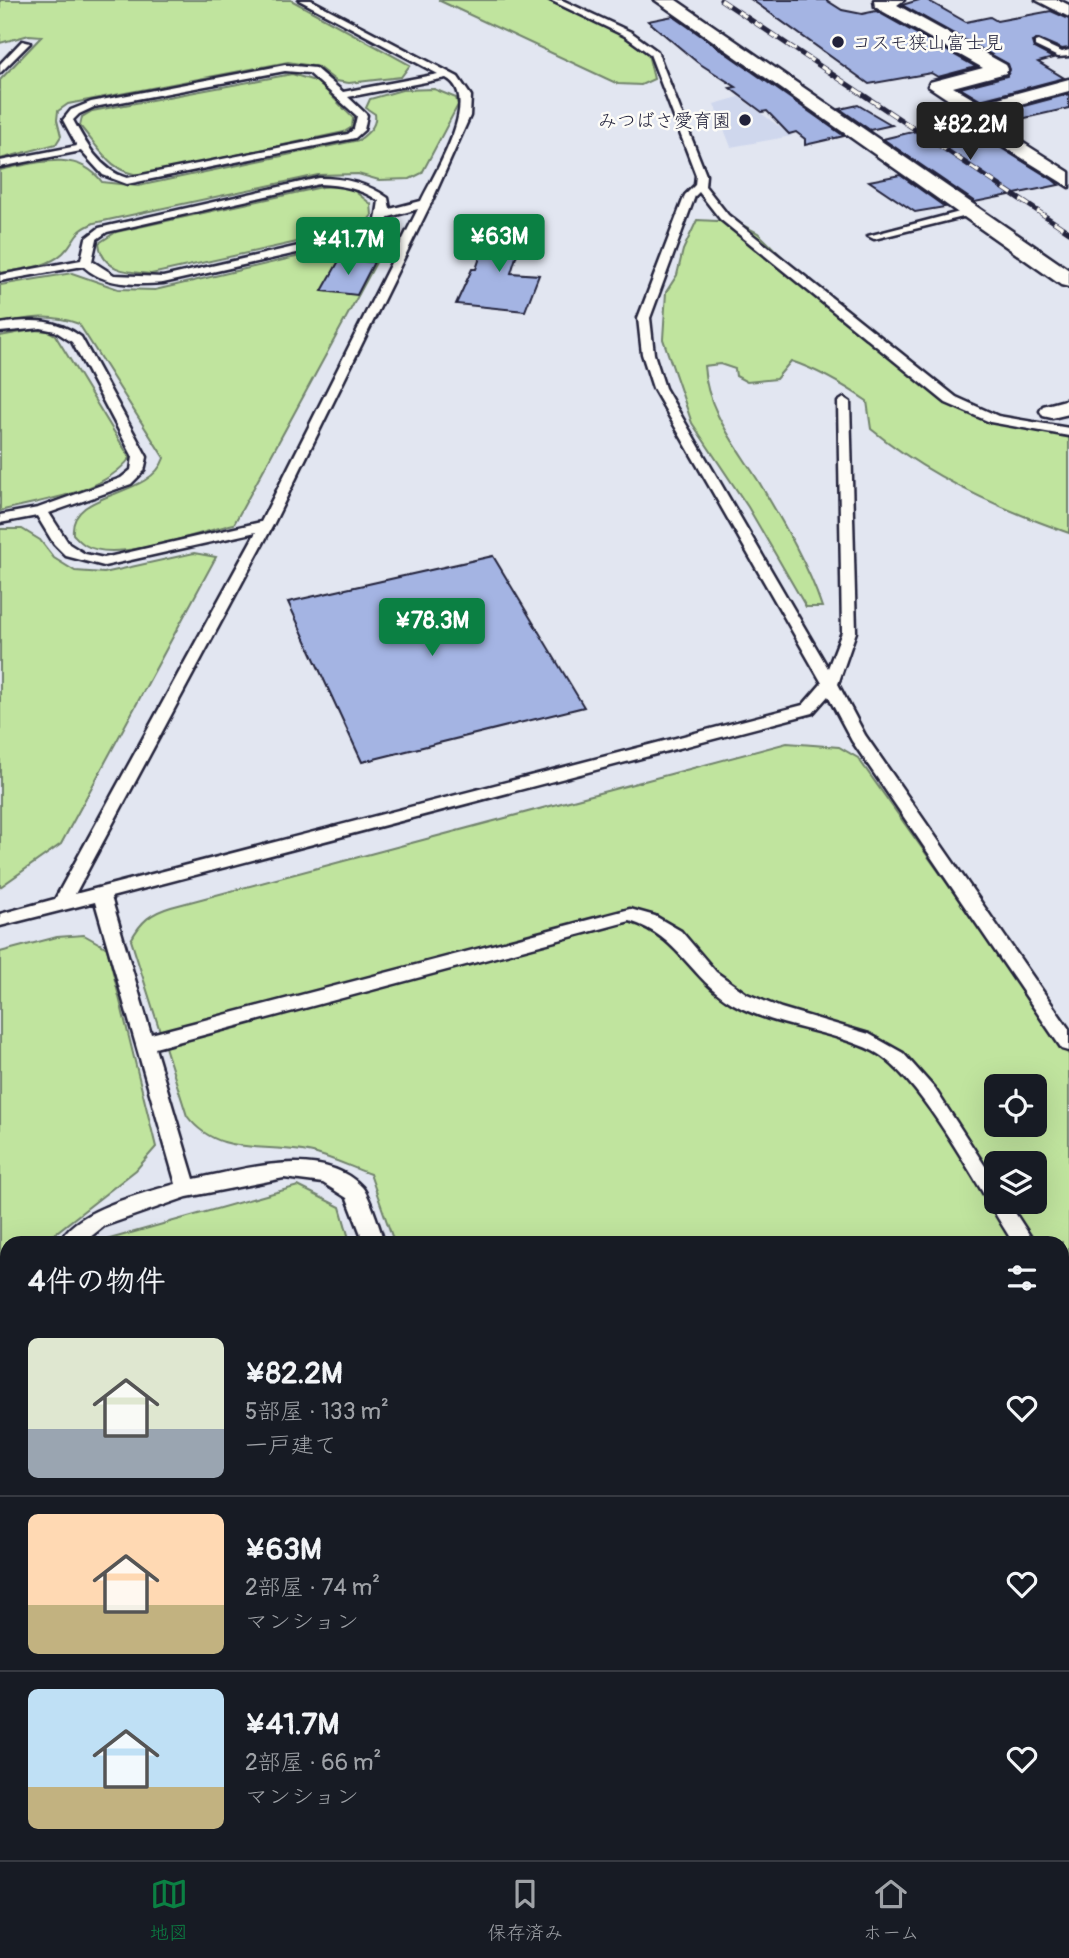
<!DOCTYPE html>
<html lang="ja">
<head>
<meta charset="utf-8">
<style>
  body { margin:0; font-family:Pangolin,"Klee One",sans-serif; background:#20242c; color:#f1f3f6; height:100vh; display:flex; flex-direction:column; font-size:26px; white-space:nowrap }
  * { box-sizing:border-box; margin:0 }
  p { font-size:23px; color:#9ea1a6 }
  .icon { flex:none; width:38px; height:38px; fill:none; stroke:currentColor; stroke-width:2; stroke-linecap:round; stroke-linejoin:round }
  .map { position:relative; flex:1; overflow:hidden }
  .side { position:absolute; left:0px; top:1236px; width:1069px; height:625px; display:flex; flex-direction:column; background:#171b24; border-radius:21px 21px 0 0; box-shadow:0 7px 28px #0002 }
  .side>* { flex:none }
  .fabs { position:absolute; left:984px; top:1074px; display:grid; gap:14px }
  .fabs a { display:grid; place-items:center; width:63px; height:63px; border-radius:10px; background:#171b24; box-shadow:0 7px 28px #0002; font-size:35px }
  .price { position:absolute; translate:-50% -60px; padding:0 16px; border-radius:7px; background:#0b8043; color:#fff; font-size:23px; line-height:46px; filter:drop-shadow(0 2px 4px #0008) }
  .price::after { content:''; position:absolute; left:50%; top:42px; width:21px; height:16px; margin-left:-10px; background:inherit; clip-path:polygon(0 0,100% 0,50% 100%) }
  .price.current { background:#222; color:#fff }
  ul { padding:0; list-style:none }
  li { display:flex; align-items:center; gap:21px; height:175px; padding:0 28px }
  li+li { border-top:2px solid #363941 }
  li span { display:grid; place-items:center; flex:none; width:196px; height:140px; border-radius:10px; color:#555 }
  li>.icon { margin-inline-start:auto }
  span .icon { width:84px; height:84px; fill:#fffc; stroke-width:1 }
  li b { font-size:30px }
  h2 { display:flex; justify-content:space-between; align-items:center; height:84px; padding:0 28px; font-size:30px }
  .dock { display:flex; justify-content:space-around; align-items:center; height:98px; border-top:2px solid #363941; background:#171b24; font-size:19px; color:#9ea1a6 }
  .dock a { display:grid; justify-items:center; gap:4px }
  .dock .current { color:#0b8043 }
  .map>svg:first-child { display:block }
</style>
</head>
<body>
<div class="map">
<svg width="1069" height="1860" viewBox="0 0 1069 1860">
  <rect width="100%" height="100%" fill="#e2e6f1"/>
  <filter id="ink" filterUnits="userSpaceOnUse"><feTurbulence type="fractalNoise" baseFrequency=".0143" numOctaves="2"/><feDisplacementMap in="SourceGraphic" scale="14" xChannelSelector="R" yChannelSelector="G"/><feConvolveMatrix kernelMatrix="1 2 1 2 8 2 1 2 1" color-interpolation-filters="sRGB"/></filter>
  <g filter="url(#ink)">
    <path fill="#cfd7ed" d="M 739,97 L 792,136 L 731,147 L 714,104 Z"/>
    <path fill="#c0e49e" stroke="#71836c" stroke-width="2" fill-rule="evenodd" d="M 0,0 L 291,0 L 410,65 L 401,77 L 349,83 L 336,81 L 318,67 L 288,62 L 68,104 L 58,111 L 57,120 L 61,136 L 56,144 L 0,159 L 0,80 L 42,36 L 29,35 L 0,43 Z
      M 438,0 L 547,0 L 620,34 L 648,54 L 654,79 L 641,85 L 618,84 Z
      M 292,74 L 318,82 L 353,118 L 352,127 L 344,132 L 143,175 C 112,175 99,148 80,126 L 82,117 L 92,111 Z
      M 434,89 L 456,98 L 458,105 L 422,173 L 410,179 L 379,180 L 358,174 L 318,175 L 94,223 C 71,233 78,238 63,253 C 47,268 21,269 0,273 L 0,170 C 35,163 77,148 102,182 L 138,186 L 359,140 C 368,133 377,126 375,114 L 366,108 L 370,99 L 402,90 Z
      M 340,186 L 353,190 L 371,204 L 372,215 L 366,223 L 347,231 L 151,274 C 127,272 102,271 99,243 L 116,232 L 322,187 Z
      M 697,220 L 737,222 L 758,233 L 824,298 L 951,400 L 1019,423 L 1069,432 L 1069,533 C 1000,509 928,476 871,429 L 867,401 C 845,386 815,369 791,361 L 776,379 L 747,382 L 736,376 L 735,369 L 720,364 L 704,366 C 707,411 736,445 759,482 C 782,521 808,564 822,607 L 806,607 L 748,507 L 692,423 L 663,339 L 666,292 L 677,275 L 683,250 Z
      M 361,244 L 372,247 L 378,259 L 234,524 C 200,532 115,564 85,545 C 80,542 76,537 73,534 C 69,489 150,500 164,458 L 79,324 C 52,313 28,318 0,323 L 0,285 L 72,273 L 118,289 L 155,290 L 347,245 Z
      M 33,330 L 48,331 L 55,335 L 130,458 C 101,495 43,499 0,511 L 0,336 Z
      M 0,529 L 22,529 L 40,540 L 54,558 L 75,571 L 104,573 L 194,553 L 216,557 L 61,844 L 0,887 Z
      M 787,743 L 839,747 L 858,758 L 1069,1055 L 1069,1860 L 399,1860 L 397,1853 L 1062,1853 L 1062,1242 L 394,1242 L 370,1174 C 350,1167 329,1156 308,1152 C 264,1143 218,1157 187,1116 L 131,940 C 141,921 151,913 171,907 ZM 996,1087 L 1034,1087 L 1034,1125 L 996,1125 ZM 996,1164 L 1034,1164 L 1034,1202 L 996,1202 Z
      M 84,935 L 107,948 L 156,1147 L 136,1170 L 44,1242 L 7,1242 L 7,1853 L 348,1853 L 349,1860 L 0,1860 L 0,952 L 57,937 Z
      M 298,1186 L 340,1207 L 350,1242 L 99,1242 Z"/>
    <path fill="#a4b4e3" stroke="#22223b" stroke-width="2" d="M 752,0 L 826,0 L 842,10 L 862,14 L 876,11 L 976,67 L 938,77 L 931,73 L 869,84 Z
      M 919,0 L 927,0 L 966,22 L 990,17 L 997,21 L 1051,11 L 1069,19 L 1069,48 L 1062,49 L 1039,39 L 1032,42 L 1034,48 L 1053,58 L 1038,62 L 1064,78 L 980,100 L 960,88 L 1007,76 L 1010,70 L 1008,64 L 902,5 Z
      M 673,16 L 844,136 L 805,145 L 805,139 L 796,132 L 789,134 L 767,111 L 762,112 L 730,88 L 736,87 L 697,62 L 648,21 Z
      M 1069,94 L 1069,108 L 1012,121 L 998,113 Z
      M 858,105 L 892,125 L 870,130 L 840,109 Z
      M 958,121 L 1053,180 L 1059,185 L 975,202 L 883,139 Z
      M 900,175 L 945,207 L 915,212 L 869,181 Z
      M 491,226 L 525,228 L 511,273 L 539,275 L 525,311 L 456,304 L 472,269 L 476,269 Z
      M 340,259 L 374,262 L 357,295 L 322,291 Z
      M 493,556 L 584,707 L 362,762 L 288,602 Z"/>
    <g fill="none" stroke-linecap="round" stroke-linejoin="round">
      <defs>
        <path id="service" d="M 299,0 L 311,0 L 458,77 L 471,96 L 470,116 L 431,203 L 273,525 L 75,894 L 803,705 L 822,683 L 653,388 L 642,354 L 638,318 L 685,195 L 695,185 L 696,175 L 650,54 L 625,36 L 550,0 L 562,0 L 631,32 L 657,51 L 706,175 L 705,186 L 728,215 L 956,397 L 998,416 L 1069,428 L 1069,436 L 990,422 L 946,403 L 720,219 L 699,192 L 695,196 L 650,318 L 654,354 L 665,388 L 828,668 L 842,632 L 838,402 L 844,398 L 850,402 L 856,632 L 838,684 L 865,735 L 1069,1029 L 1069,1051 L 1062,1049 L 852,741 L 828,696 L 813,713 L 111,897 L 151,1034 L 630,909 L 655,916 L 681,931 L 716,972 L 747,994 L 781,1008 L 869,1034 L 903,1053 L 935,1089 L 996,1183 L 996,1202 L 1008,1202 L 1034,1242 L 1013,1242 C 982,1195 920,1074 873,1051 C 828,1029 775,1028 732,1003 C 690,978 680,937 630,921 L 155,1048 L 194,1179 C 243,1170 322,1144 362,1187 C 370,1196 380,1230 384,1242 L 364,1242 L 347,1198 L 323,1183 L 284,1178 L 187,1197 L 104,1226 L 84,1242 L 60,1242 C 73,1210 144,1193 176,1184 L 95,902 L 0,926 L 0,914 L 55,899 L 256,532 L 104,566 L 66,556 L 54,544 L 37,516 L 0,523 L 0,515 L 38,508 L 121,478 L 131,470 L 133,457 L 72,342 L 55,331 L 41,328 L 0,332 L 0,324 C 30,319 57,318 81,337 L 147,457 L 144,471 L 131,484 L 49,513 L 69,544 L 85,554 L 104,558 L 261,522 L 418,209 L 389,217 L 383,227 L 368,237 L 163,283 C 136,285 104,286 83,266 L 0,281 L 0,275 L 81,260 L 86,238 L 99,228 L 319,178 C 345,178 367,183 388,198 L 390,209 L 421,201 C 434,174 483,97 446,78 L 348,97 L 367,115 L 364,130 L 355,138 L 127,184 L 103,175 L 81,151 L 0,167 L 0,161 L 77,146 L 63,120 L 71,110 L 91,102 L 285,65 L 315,68 L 343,92 L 438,74 ZM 285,71 L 309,73 L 357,116 L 354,129 L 348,134 L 127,178 C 100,170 86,144 73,120 L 79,114 L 94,107 ZM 319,184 C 341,185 360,188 379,201 L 376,220 L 360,232 L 163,277 L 114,275 L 92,261 L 97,239 L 107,232 Z
          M 22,41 L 30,43 L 0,73 L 0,64 Z
          M 1038,41 L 1062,52 L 1069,50 L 1069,56 L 1058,57 L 1035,46 L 1035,42 Z
          M 971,209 L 975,210 L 975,214 L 874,239 L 868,236 Z
          M 1062,1293 L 1069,1295 L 1069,1321 L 1062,1319 Z
          M 369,1853 L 395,1853 L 397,1860 L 371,1860 Z"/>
        <path id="minor" d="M 655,0 L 676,0 L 1069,270 L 1069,287 L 1061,285 Z
          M 874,0 L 904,0 L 897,5 L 1006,65 L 1008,69 L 1006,73 L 953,87 L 980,103 L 1069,79 L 1069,91 L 979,115 L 1069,172 L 1069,187 L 956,117 L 953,113 L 961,108 L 928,86 L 930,82 L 983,68 L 875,7 Z
          M 1036,0 L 1059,0 L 1069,5 L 1069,17 Z
          M 1069,399 L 1069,414 L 1052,418 L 1043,416 L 1040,411 L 1043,406 Z"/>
      </defs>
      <use href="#service" stroke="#22223b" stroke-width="5"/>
      <use href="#minor" stroke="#22223b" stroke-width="5"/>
      <use href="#service" fill="#fdfcf7" fill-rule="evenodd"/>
      <use href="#minor" fill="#fdfcf7" fill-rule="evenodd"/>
      <defs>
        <path id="rail" d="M 721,0 L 1069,232"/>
      </defs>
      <use href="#rail" stroke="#22223b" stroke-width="5"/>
      <use href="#rail" stroke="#fdfcf7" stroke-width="3.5" stroke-dasharray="10" stroke-linecap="butt"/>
    </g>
  </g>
  <g fill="#22223b" stroke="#fdfcf7" stroke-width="2.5">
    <circle cx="838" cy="42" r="7"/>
    <circle cx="745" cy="120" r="7"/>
  </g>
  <g text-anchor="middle" stroke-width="5" stroke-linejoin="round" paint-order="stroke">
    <g font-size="19" fill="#22223b" stroke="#fdfcf7" text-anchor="start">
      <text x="852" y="49">コスモ狭山富士見</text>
      <text x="731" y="127" text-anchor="end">みつばさ愛育園</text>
    </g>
  </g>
</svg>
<div class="fabs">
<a><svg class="icon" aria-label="locate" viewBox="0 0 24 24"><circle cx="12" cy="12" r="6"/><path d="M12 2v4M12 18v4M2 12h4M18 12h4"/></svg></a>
<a><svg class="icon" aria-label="layers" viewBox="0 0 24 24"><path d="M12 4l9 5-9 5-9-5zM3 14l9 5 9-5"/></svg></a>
</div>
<b class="price current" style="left:970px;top:162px">¥82.2M</b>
<b class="price" style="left:499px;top:274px">¥63M</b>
<b class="price" style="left:348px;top:277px">¥41.7M</b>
<b class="price" style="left:432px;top:658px">¥78.3M</b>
<section class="side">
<h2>4件の物件<svg class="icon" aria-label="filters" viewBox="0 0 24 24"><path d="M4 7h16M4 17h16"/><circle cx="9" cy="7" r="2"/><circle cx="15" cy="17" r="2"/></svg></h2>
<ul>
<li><span style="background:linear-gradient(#dfe7d0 65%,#9aa5b1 0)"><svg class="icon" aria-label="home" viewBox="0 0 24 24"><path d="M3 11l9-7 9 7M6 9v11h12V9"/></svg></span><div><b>¥82.2M</b><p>5部屋 · 133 m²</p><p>一戸建て</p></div><svg class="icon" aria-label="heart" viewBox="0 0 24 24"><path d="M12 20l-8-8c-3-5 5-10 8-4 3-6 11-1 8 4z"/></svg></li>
<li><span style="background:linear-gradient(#ffd9b3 65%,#c2b280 0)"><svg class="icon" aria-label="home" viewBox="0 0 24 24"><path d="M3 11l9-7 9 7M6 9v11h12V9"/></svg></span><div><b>¥63M</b><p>2部屋 · 74 m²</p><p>マンション</p></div><svg class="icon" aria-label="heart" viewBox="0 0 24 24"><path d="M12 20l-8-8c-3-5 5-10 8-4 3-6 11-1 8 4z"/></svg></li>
<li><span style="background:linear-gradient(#bfe0f5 70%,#c2b280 0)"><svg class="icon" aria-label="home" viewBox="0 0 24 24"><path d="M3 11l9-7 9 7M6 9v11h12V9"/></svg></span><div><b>¥41.7M</b><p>2部屋 · 66 m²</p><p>マンション</p></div><svg class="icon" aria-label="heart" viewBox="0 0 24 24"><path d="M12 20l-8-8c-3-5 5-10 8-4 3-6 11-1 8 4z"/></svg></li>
</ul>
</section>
</div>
<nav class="dock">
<a class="current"><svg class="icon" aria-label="map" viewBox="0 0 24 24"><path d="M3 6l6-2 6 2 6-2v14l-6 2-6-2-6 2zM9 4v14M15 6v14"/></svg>地図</a>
<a><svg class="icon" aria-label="saved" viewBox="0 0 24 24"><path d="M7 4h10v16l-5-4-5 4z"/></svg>保存済み</a>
<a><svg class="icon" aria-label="home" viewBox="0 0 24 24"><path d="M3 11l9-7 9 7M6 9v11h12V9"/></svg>ホーム</a>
</nav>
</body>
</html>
